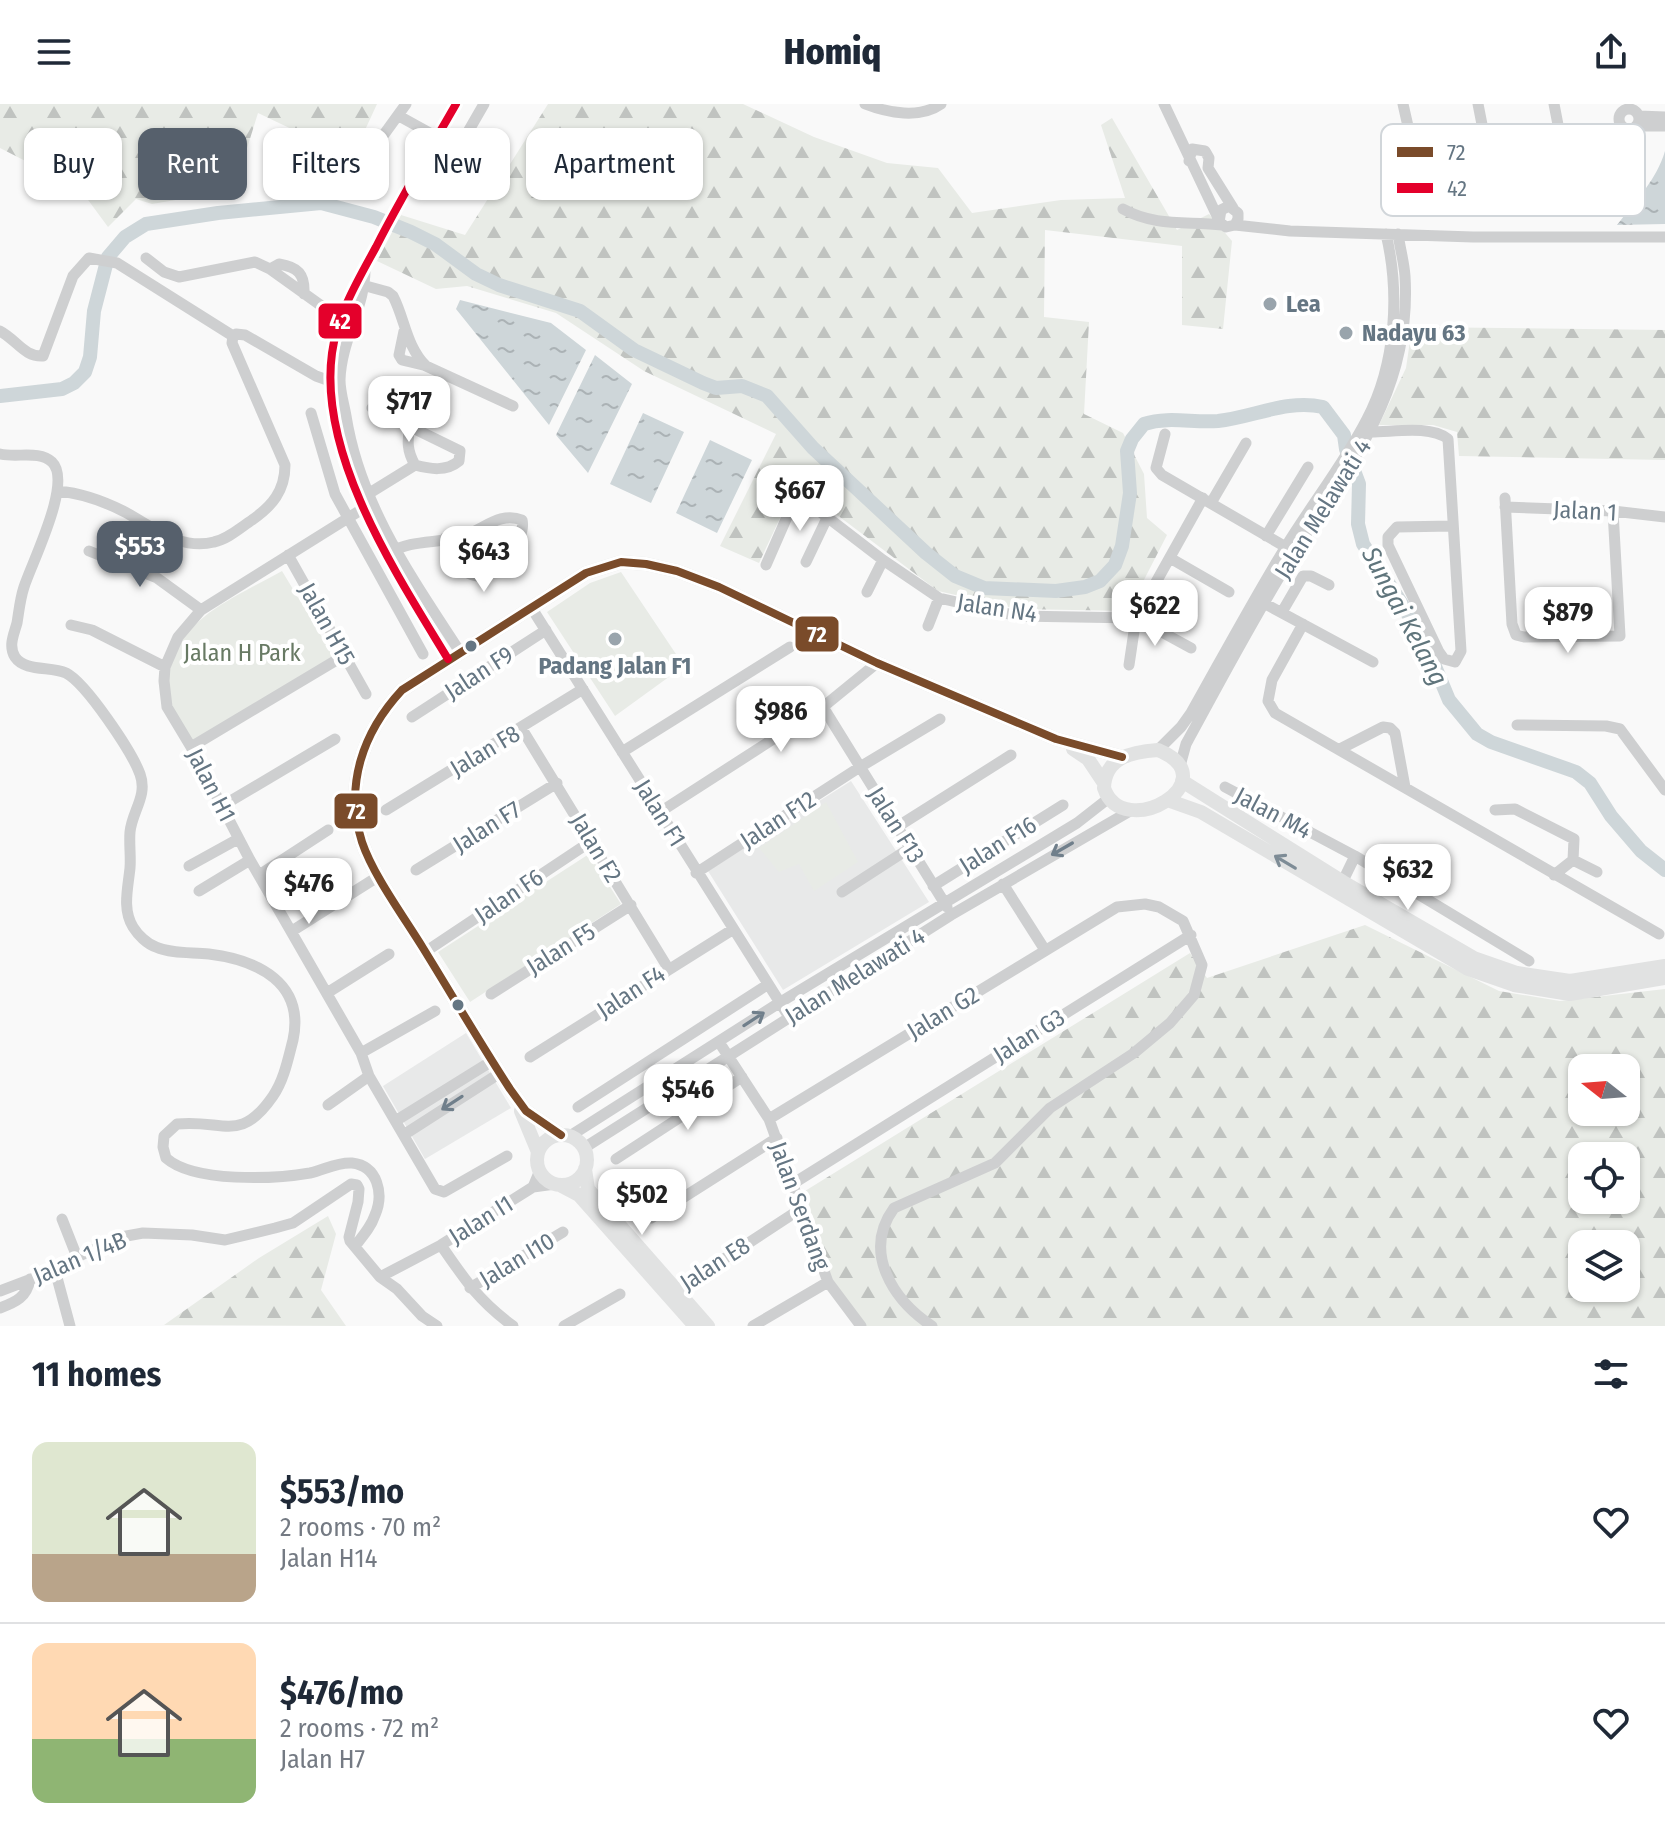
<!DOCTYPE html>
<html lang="en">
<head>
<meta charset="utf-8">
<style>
  body { margin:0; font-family:"Fira Sans Condensed",sans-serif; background:#f6f6f7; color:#1f2937; height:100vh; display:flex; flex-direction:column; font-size:30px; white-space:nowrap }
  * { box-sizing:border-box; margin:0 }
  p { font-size:26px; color:#747a83 }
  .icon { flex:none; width:44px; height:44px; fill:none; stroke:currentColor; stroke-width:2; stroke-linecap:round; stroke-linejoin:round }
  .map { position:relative; height:1222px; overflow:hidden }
  .drawer { display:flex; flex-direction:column; background:#fff; flex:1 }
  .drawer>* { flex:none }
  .guide { position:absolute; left:24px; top:24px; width:800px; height:72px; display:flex; gap:16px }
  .needle { width:52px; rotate:287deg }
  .controls { position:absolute; left:1568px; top:950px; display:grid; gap:16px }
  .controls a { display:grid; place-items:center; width:72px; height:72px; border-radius:16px; background:#fff; box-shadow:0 2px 6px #0004; font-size:40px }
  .price { position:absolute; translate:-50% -68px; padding:0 18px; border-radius:16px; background:#fff; color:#222; font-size:26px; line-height:52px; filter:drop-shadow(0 2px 4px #0008) }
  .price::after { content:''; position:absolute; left:50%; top:48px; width:24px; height:18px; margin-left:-12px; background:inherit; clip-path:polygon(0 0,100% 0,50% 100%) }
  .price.active { background:#56606c; color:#fff }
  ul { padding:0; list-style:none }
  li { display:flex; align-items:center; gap:24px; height:200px; padding:0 32px }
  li+li { border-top:2px solid #e0e1e3 }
  li span { display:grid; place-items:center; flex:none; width:224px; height:160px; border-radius:16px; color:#555 }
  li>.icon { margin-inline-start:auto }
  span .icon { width:96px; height:96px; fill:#fffc; stroke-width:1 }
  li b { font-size:34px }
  h2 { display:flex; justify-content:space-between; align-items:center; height:96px; padding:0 32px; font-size:34px }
  .tag { padding:0 28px; border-radius:16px; background:#fff; box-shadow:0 2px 6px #0004; font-size:28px; line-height:72px }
  .tag.active { background:#56606c; color:#fff }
  header { display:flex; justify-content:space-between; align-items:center; height:104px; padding:0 32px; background:#fff; font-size:36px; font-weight:800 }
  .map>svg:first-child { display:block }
</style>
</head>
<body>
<header><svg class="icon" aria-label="menu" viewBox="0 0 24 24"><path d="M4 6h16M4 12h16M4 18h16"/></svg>Homiq<svg class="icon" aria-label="share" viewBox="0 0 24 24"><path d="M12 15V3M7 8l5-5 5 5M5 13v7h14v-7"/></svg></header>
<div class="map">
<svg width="1665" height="1222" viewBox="0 0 1665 1222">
  <defs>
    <pattern id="forest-firs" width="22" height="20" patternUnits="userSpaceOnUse" patternTransform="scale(2)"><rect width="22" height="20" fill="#e8ebe6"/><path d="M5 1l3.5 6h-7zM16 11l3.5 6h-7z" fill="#c0c3c0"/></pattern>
    <pattern id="water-ripples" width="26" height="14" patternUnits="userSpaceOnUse" patternTransform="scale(2)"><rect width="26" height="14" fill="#ced6d9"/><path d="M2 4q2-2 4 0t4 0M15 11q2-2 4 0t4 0" fill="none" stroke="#abb2b5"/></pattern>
  </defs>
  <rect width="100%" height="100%" fill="#f9f9f9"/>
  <path fill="#e8e9e9" d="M 851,677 L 929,798 L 783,886 L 708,767 Z
    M 466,929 L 511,1004 L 425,1055 L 383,982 Z"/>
  <path fill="url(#forest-firs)" fill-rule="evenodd" d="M 0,0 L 377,0 L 359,39 L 302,30 L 258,9 L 234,86 L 152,100 L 136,95 L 108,123 L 80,85 L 0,44 Z
    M 548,0 L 743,0 L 814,33 L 887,59 L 938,64 L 972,109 L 1061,96 L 1125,94 L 1101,21 L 1112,14 L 1177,126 L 1209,110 L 1232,137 L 1223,225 L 1182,221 L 1182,142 L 1045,126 L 1044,213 L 1089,218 L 1084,310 L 1123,329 L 1144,370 L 1147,414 L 1167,431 L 1128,507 L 1018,505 L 938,487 L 796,380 L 759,459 L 720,442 L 776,330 L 644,267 L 556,209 L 467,182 L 436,185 L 377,157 L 401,111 L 465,131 Z
    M 1412,223 L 1665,226 L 1665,356 L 1459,352 L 1457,328 L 1433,321 L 1379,321 L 1406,264 Z
    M 1365,821 L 1499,887 L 1560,897 L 1665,885 L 1665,1222 L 861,1222 L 831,1181 L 805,1087 L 1190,849 L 1207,874 ZM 1582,964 L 1626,964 L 1626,1008 L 1582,1008 ZM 1582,1052 L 1626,1052 L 1626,1096 L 1582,1096 ZM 1582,1140 L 1626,1140 L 1626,1184 L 1582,1184 Z
    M 328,1112 L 336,1130 L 321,1186 L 346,1222 L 164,1221 L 259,1154 Z"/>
  <path fill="#e8ebe6" d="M 282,467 L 334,553 L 191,638 C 184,626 173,612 171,599 C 155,523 229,497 282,467 Z
    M 621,468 L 684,562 L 615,612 L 547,508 L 590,479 Z
    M 826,698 L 858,758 L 814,787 L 799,760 L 779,768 L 759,744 Z
    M 589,750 L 621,800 L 470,898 L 438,848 Z"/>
  <path fill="url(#water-ripples)" d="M 1665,47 L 1665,120 L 1617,121 C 1635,98 1657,75 1665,47 Z
    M 460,196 L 551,219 L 586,246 L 549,321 L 456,205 Z
    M 595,251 L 632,280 L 588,369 L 556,331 Z
    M 643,309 L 684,328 L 651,399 L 610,380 Z
    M 710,336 L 752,356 L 717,429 L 676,409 Z"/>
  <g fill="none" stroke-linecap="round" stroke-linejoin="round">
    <path stroke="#ced6d9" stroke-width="14" d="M 0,292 L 62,285 L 74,279 L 85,268 L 90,253 L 94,207 L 108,153 L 125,133 L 146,120 L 218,109 L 321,99 L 374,113 L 411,128 L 435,140 L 476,170 L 499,181 L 580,207 L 634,246 L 703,279 L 716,284 L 742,282 L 767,292 L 813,344 L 926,449 L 955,472 L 984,484 L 1056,487 L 1085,483 L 1100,477 L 1115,461 L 1122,442 L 1130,389 L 1127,347 L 1132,335 L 1144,320 C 1169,312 1192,319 1218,317 C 1254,313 1287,295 1323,303 L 1344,331 L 1346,345 L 1359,380 L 1358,420 L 1363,440 L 1404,503 L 1429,548 L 1449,596 L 1477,630 L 1491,638 L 1576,668 L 1590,679 L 1611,712 L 1641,747 L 1665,766"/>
    <path stroke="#cecfd0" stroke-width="11" d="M 865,0 C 888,9 920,15 941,0
      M 1164,0 L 1218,114
      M 1403,0 L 1421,80 C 1452,81 1483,82 1514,83 C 1536,84 1559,86 1581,82 C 1607,76 1630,51 1629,25
      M 1478,0 L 1494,82
      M 1554,0 L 1570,83
      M1619 15a10 10 0 1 1 20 0a10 10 0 1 1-20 0Z
      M 399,12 L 437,33
      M 1639,12 L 1665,13
      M 1636,22 L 1665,22
      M 289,44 L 347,57 L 372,47 L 406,0
      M 1189,57 L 1192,45 L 1205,47 L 1209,54 L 1208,64 L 1233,104
      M 435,85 L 484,0
      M 1123,105 C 1156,123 1186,117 1222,121
      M 1235,121 L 1238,115 L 1238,109 L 1229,102 L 1221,106 L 1219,118 L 1226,123 L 1235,121 L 1290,127 L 1473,133 L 1665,133
      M 146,154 L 164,168 L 179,173 L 255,158 L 270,165 L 344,218
      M 365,163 C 366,202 341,236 340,276 C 340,288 344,300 346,312 C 360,401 412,474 460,548
      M 270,165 L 279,160 C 298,163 305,170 304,190
      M 366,182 L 388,188 L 393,192 C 405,215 406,242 426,262 L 513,302
      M 0,227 C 17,236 24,253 43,252 L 73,172 L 89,154 L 117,159 L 233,232 L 236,230 L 245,231 L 316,272 L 330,277
      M 404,227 L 399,251 L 402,256 L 423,261
      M 372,304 L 460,347 L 459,357 C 446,368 430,365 415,361 C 407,347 407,337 410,322
      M 311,309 L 335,390 L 423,550
      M 1371,328 C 1394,328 1430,321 1448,335 L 1461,547 L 1455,558 L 1444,555 L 1439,548 L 1388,441 L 1388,433 L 1397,423 L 1452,422
      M 1165,330 L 1156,364 L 1162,371 L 1291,446
      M 0,350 C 17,354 39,346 52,358 C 73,378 32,458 24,483 C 20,495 19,507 17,519 C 14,530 8,542 15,553 C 25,568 51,562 66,569 C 86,579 132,648 140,670 C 148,692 132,707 130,728 C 129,740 131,753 130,764 C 128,784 122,805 133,823 C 138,831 147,840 156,843 C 172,850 192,848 209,850 C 258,856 305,879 293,936 C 288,955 284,976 273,992 C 240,1040 224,1015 177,1020 L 164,1032 L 163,1043 L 166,1054 C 194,1079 275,1075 310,1069 C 324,1066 337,1058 352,1059 C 378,1062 384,1090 375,1111 C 371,1123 363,1132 355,1142
      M 58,387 C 80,389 103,397 123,407 C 152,422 180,447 214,438 C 228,435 240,424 252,416 C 272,402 285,387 285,361 L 232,239 L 233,232
      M 368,390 L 415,361
      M 1505,394 L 1512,520 L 1516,531 L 1524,533 L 1620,532 L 1613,407
      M 372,399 L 201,506 L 178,533 L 165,563 L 164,577 L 167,603 L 191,643 L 250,756 L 361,949 L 369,972 L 435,1085 L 444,1088 L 507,1052
      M 1211,399 L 1246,339
      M 1505,403 L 1613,407 L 1665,413
      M 1266,432 L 1308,363
      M 89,447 L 157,474 L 201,506
      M 389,449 C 412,435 439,440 463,432 C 483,426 500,407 522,416 C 527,435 497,474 477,472 C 460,470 450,449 445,434
      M 288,451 L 366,590
      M 1170,454 L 1229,488
      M 806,458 L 827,414
      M 766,461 L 797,390 L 883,456 L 939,494 L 1017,512 L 1136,514 L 1191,544
      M 867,488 L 883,456
      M 1260,497 L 1373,558
      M 531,503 L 789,913
      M 1282,508 L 1303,472 L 1311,472 L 1329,481
      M 1303,520 L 1272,576 L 1268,597 L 1275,609 L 1659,830
      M 71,521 L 92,526 L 165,563
      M 928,522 L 939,494
      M 448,555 C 397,471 318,352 332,249 C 337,211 358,176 376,143 C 401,94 429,47 456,0
      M 1129,561 L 1136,514 L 1203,394
      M 823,603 L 947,803
      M 412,613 L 546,526
      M 1517,621 L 1606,622 L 1620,625 L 1665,686
      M 522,625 L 668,864
      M 191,643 L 345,551
      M 1340,645 L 1383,623 L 1390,624 L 1395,629 L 1405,683
      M 1158,646 L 1181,623 L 1191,609 C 1222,554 1252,498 1285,444 C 1311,401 1344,360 1367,315 C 1396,260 1400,189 1386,130
      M 622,648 L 790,543
      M 1180,662 L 1186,640 C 1221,576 1255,511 1294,449 C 1351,360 1412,285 1405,172 C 1404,158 1400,144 1398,130
      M 1225,683 L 1355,752 L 1529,857
      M 222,702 L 335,635
      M 386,706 L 583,585
      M 1495,706 L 1515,705 L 1574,735 L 1573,756 L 1554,771
      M 660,708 L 823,603 L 877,559
      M 897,723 L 1011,651
      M 1573,756 L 1597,768
      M 189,762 L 238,735
      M 416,766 L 557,679
      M 696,769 L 860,663 L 940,615
      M 259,771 L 328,726
      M 1003,780 L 1045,846
      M 933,782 L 1063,701
      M 1339,785 L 1355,752
      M 199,787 L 250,756
      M 842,788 L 910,744
      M 292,827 L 379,772
      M 425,848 L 593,736
      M 327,889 L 389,850
      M 491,890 L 631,801
      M 719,938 L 769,1015 L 828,1178 L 861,1222
      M 361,949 L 435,907
      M 530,953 L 732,826
      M 328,1001 L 369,972
      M 578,1003 L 767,881
      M 769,1015 L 1117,803 L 1145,800 L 1159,803 L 1183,817 L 1202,861 L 1194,891 L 1170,919 L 1134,949 L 1050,1004 L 995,1059 L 894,1104 C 862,1148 893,1196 932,1222
      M 397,1016 L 492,957
      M 405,1030 L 500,969
      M 570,1032 L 779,899 L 1077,719 L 1109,694
      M 584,1044 L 951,811 L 1130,707
      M 616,1055 L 742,973
      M 794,1079 L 1191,831
      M 533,1083 L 540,1066
      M 651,1114 L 777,1034
      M 62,1115 L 77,1153
      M 441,1141 C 465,1176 478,1196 513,1222
      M 55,1166 L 70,1222
      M 380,1173 L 441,1141 L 533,1083 L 555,1080
      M 470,1184 L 563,1128
      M 0,1187 L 55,1166 L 77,1153 L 121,1133 L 143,1129 L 192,1131 L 225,1136 L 275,1124 L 293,1119 L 351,1080 L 357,1081 L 359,1085 L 358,1098 L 349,1133 L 350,1137 L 380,1173 L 397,1185 L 422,1212 L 437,1222
      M 672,1189 L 802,1104
      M 0,1204 C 16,1198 27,1193 30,1175
      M 564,1222 L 620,1190
      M 753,1222 L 828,1178"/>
    <path stroke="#e1e2e2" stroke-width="14" d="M 1073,645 L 1088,655 L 1104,679
      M 1158,646 C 1231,676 1123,740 1104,684 C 1105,653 1132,648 1158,646 Z
      M 1182,677 L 1343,778 L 1474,854 L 1517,869 L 1570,877 L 1665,862
      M 1170,697 L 1201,708 L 1468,865 L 1514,881 L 1570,890 L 1665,874
      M 521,1007 L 538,1048
      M 561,1031 L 526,1007 L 510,985 C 480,939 452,891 423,844 C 404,813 373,771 362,738 C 344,681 363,628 402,586 L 586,469 L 621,458 L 646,460 L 677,467 L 719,483 L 877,559 L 1056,635 L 1122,653
      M537 1056a25 25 0 1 1 50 0a25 25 0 1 1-50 0Z
      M 585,1065 L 588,1085 L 708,1222
      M 560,1081 L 579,1091 L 695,1222"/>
    <defs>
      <path id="bus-1" d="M 561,1031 L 526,1007 L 510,985 C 480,939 452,891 423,844 C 404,813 373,771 362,738 C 344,681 363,628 402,586 L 586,469 L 621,458 L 646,460 L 677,467 L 719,483 L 877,559 L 1056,635 L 1122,653"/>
      <path id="bus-2" d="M 448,555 C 397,471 318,352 332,249 C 337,211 358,176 376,143 C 401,94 429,47 456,0"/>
    </defs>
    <use href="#bus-1" stroke="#fff" stroke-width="14"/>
    <use href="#bus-2" stroke="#fff" stroke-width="14"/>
    <use href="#bus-1" stroke="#7a4b2a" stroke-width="8"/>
    <use href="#bus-2" stroke="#e4002b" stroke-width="8"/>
  </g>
  <defs><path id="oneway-shaft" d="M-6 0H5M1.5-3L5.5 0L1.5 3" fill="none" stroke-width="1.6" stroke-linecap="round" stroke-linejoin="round" transform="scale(2)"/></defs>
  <g stroke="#707f8b">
    <use href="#oneway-shaft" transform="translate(1062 745) rotate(150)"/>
    <use href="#oneway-shaft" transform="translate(754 915) rotate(-33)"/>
    <use href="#oneway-shaft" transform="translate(452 999) rotate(147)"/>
  </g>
  <use stroke="#7e8c96" href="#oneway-shaft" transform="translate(1285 758) rotate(-149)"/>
  <g fill="#99a4ac" stroke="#fff" stroke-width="3">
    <circle cx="1270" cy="200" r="8"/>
    <circle cx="1346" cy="229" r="8"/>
    <circle cx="615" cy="535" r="8"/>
  </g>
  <g fill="#657683" stroke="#fff" stroke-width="3">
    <circle cx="471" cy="542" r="7"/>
    <circle cx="458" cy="901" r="7"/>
  </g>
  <g text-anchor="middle" stroke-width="8" stroke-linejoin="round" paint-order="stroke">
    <g font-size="24" font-weight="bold" fill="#657683" stroke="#fff" text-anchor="start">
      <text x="1286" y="208">Lea</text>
      <text x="1362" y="237">Nadayu 63</text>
      <text x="615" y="570" text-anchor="middle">Padang Jalan F1</text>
    </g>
    <g font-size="24" fill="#657683" stroke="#fff">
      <text transform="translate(1323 405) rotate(-58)" y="8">Jalan Melawati 4</text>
      <text transform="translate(1585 407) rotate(3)" y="8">Jalan 1</text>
      <text transform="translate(997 504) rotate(9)" y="8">Jalan N4</text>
      <text transform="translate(327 520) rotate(61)" y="8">Jalan H15</text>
      <text transform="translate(479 569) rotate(-33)" y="8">Jalan F9</text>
      <text transform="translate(485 647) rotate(-31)" y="8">Jalan F8</text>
      <text transform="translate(211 681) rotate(63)" y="8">Jalan H1</text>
      <text transform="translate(660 709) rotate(58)" y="8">Jalan F1</text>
      <text transform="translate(1273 709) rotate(28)" y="8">Jalan M4</text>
      <text transform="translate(778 716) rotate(-33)" y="8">Jalan F12</text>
      <text transform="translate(896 721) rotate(58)" y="8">Jalan F13</text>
      <text transform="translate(487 723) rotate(-32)" y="8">Jalan F7</text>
      <text transform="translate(998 741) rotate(-32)" y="8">Jalan F16</text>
      <text transform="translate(596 744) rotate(59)" y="8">Jalan F2</text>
      <text transform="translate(509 792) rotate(-34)" y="8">Jalan F6</text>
      <text transform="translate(561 845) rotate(-32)" y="8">Jalan F5</text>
      <text transform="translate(855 872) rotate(-32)" y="8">Jalan Melawati 4</text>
      <text transform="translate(631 888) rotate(-33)" y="8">Jalan F4</text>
      <text transform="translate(943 909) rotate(-31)" y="8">Jalan G2</text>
      <text transform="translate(1029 932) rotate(-32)" y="8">Jalan G3</text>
      <text transform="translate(800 1102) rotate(70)" y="8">Jalan Serdang</text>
      <text transform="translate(481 1116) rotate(-32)" y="8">Jalan I1</text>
      <text transform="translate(80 1154) rotate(-23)" y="8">Jalan 1/4B</text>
      <text transform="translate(517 1156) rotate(-31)" y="8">Jalan I10</text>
      <text transform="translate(715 1160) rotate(-33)" y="8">Jalan E8</text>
    </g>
    <g font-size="24" fill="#687a64" stroke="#fff">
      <text x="242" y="557">Jalan H Park</text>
    </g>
    <g font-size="26" font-style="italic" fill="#60757c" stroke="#fff">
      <text transform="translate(1405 512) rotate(62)" y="9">Sungai Kelang</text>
    </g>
  </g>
  <rect x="1381" y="20" width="264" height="92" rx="12" fill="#fff" stroke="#d1d6da" stroke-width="2"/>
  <rect x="1397" y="43" width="36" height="10" fill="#7a4b2a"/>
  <rect x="1397" y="79" width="36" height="10" fill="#e4002b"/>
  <g font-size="22" fill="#657683">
    <text x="1447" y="56">72</text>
    <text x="1447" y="92">42</text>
  </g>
  <g stroke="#fff" stroke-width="3">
    <rect x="317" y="198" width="46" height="38" rx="8" fill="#e4002b"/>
    <rect x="794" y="511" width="46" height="38" rx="8" fill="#7a4b2a"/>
    <rect x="333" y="688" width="46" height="38" rx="8" fill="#7a4b2a"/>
  </g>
  <g font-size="22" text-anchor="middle" font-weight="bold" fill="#fff">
    <text x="340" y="225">42</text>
    <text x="817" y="538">72</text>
    <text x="356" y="715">72</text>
  </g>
</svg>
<div class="controls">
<a><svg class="needle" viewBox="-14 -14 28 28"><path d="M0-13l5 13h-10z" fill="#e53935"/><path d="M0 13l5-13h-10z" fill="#747a83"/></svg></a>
<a><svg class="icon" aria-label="locate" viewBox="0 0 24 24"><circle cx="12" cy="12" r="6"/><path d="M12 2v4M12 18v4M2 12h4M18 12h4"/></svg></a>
<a><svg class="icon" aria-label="layers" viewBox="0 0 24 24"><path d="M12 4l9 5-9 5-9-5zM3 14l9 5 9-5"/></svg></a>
</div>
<b class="price" style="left:409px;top:340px">$717</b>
<b class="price" style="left:800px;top:429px">$667</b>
<b class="price active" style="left:140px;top:485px">$553</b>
<b class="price" style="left:484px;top:490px">$643</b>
<b class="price" style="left:1155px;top:544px">$622</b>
<b class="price" style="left:1568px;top:551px">$879</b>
<b class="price" style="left:781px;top:650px">$986</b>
<b class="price" style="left:1408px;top:808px">$632</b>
<b class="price" style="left:309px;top:822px">$476</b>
<b class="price" style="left:688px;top:1028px">$546</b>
<b class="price" style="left:642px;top:1133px">$502</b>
<div class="guide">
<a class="tag">Buy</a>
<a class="tag active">Rent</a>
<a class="tag">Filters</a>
<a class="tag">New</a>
<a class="tag">Apartment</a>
</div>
</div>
<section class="drawer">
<h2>11 homes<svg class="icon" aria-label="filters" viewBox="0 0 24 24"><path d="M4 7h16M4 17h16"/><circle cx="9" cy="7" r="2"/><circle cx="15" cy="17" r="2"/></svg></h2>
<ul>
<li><span style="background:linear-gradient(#dfe7d0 70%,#b9a48a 0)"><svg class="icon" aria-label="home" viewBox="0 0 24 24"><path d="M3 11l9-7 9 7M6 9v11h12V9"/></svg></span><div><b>$553/mo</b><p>2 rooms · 70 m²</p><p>Jalan H14</p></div><svg class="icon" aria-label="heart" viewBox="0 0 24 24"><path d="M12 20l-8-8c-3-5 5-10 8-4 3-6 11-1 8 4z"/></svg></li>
<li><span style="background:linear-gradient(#ffd9b3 60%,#8fb573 0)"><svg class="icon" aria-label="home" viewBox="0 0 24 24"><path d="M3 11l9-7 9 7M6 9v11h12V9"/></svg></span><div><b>$476/mo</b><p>2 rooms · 72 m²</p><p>Jalan H7</p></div><svg class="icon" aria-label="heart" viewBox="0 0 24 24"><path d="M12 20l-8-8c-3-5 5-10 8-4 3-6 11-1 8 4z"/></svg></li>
</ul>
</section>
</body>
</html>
